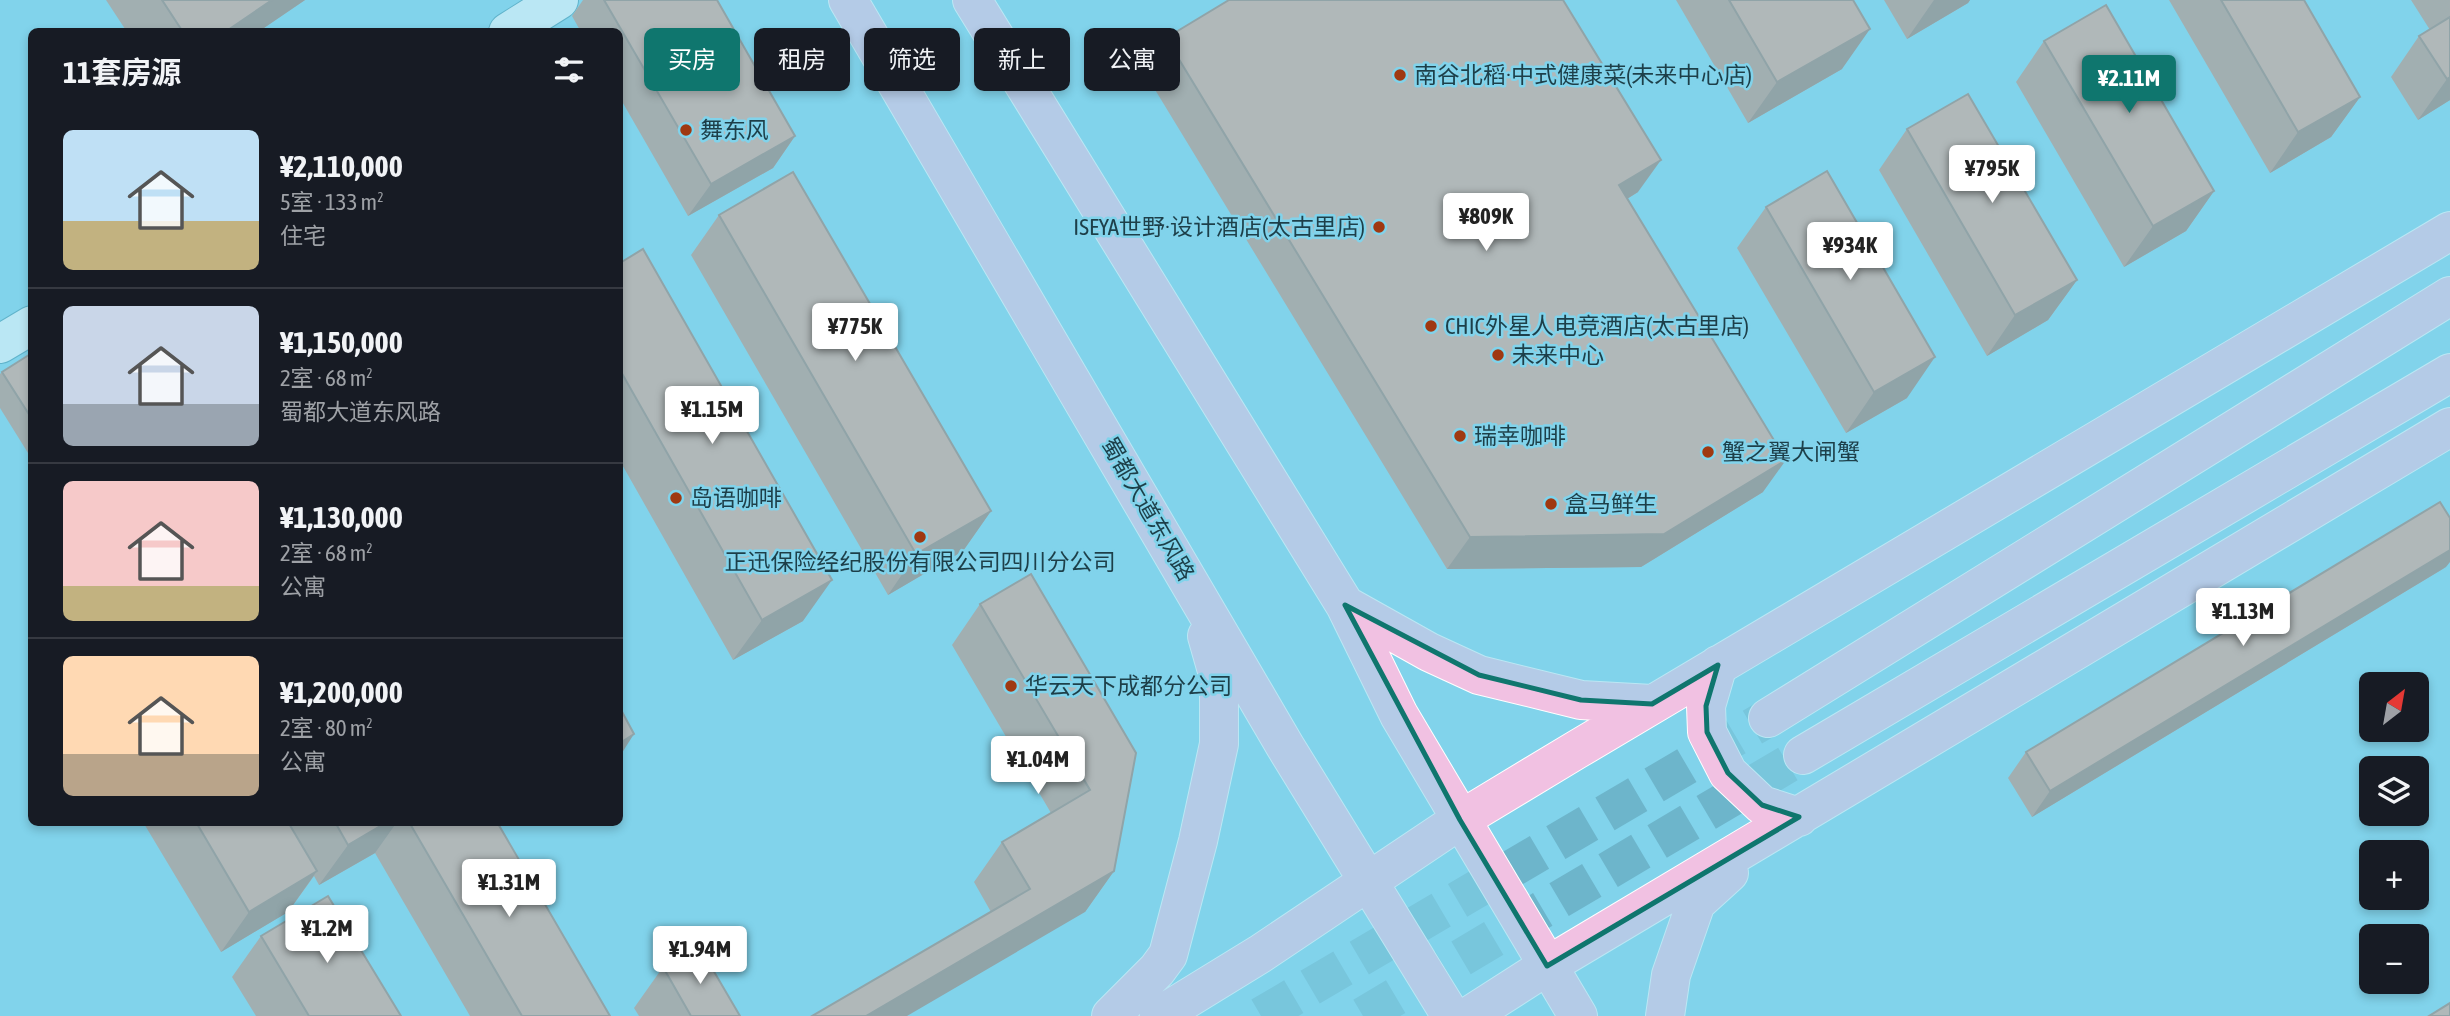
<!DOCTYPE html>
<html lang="zh">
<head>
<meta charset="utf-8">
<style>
  body { margin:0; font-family:"Asap Condensed","Noto Sans SC",sans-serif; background:#242831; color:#f1f3f6; height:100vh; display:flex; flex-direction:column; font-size:26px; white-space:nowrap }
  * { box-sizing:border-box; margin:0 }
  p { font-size:23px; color:#9ea1a6 }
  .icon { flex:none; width:38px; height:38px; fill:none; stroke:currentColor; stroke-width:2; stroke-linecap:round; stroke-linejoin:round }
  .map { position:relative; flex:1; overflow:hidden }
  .drawer { position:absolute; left:28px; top:28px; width:595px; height:798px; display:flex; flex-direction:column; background:#171b24; border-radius:10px; box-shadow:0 4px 10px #0003 }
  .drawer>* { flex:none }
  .hud { position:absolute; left:644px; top:28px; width:665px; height:63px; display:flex; gap:14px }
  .needle { width:46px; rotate:31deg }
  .tools { position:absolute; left:2359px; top:672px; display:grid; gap:14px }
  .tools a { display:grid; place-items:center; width:70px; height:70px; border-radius:10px; background:#171b24; box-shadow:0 4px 10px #0003; font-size:35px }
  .price { position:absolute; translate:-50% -60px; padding:0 16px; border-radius:7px; background:#fff; color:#222; font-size:23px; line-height:46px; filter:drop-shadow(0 2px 4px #0008) }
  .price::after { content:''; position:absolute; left:50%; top:42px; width:21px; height:16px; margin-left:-10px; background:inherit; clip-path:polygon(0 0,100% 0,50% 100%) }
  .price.current { background:#0f766e; color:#fff }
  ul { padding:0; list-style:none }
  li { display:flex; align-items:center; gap:21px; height:175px; padding:0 35px }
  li+li { border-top:2px solid #363941 }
  li span { display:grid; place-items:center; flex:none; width:196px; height:140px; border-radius:10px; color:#555 }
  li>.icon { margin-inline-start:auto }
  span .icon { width:84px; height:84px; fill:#fffc; stroke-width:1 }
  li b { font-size:30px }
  h2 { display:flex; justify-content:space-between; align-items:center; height:84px; padding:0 35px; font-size:30px }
  .tag { padding:0 24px; border-radius:10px; background:#171b24; box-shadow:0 4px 10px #0003; font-size:24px; line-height:63px }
  .tag.current { background:#0f766e; color:#fff }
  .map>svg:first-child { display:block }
</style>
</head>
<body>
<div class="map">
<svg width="2450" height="1016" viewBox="0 0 2450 1016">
  <rect width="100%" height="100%" fill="#81d3eb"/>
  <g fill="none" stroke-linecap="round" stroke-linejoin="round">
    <path stroke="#6db5cb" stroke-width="38" stroke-dasharray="38 19" stroke-linecap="butt" d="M 1261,1016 L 1768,718
      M 1363,1016 L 1803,755"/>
    <defs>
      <path id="minor" d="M 508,32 L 559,0
        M 0,344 L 32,325"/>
      <path id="major" d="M 848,0 L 1285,746 L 1451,1016
        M 972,0 L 1345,605 L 1399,715 L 1578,1016
        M 1345,605 L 1429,652 L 1479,675 L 1581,700 L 1652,704
        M 1718,665 L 1706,706 L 1707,732 L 1728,773 L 1762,805 L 1799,817
        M 1768,718 L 2450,296
        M 1803,755 L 2450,373
        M 1111,1016 L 1157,970 L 1168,955 L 1198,841 L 1219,744 L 1219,678 L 1207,636
        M 1159,1016 L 1260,954 L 1460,820 L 1576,750 L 2450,231
        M 1469,1016 L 1547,966 L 2450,427
        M 1665,1016 L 1671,975 L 1696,903 L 1729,873"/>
    </defs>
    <use href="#minor" stroke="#388da4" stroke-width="40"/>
    <use href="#major" stroke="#fff" stroke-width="40"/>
    <use href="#minor" stroke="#fff" stroke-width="38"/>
    <use href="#major" stroke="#f1c1e2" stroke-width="38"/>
  </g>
  <path fill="#c8836c" d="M 106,0 L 305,0 L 258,32 L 127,32 Z
    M 583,0 L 717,0 L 795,136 L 773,168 L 688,216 L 620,98 L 620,32 L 581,32 L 572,16 Z
    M 1676,0 L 1853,0 L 1842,69 L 1748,123 Z
    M 1884,0 L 1970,0 L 1968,3 L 1907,39 Z
    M 2169,0 L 2304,0 L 2360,97 L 2331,137 L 2270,173 Z
    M 2411,0 L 2450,0 L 2450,100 L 2418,120 L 2391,77 L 2419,36 L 2430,30 Z
    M 1166,38 L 1638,192 L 1627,199 L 1763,492 L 1641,567 L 1447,569 L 1143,70 Z
    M 2044,41 L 2214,191 L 2186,231 L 2124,267 L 2016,82 Z
    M 1907,129 L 2077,280 L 2048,320 L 1987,356 L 1879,170 Z
    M 1766,207 L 1907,398 L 1846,433 L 1737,248 Z
    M 719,215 L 991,511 L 963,551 L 888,595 L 691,255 Z
    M 620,263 L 803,621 L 733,660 L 620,461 Z
    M 32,353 L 32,451 L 28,453 L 0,408 L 0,374 L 2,372 Z
    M 2446,567 L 2032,817 L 2008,778 L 2026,752 Z
    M 1031,574 L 1114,871 L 1085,912 L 991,912 L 974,882 L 1002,842 L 1051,813 L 952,645 L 980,604 Z
    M 143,822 L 497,822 L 610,1016 L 470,1016 L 375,853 L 319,885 L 314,876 L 288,912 L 221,952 Z
    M 261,936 L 401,1016 L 256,1016 L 232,977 Z
    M 663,967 L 740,1016 L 639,1016 L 634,1008 Z"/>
  <path fill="#a26a58" d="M 272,0 L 305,0 L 258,32 L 225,32 Z
    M 1934,0 L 1970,0 L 1968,3 L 1907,39 Z
    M 1870,29 L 1842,69 L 1748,123 L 1777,82 Z
    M 2450,77 L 2450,100 L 2418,120 L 2447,79 Z
    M 2360,97 L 2331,137 L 2270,173 L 2298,132 Z
    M 795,136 L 773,168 L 688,216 L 711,184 Z
    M 1661,160 L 1638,192 L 1596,218 L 1619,185 Z
    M 2214,191 L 2186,231 L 2124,267 L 2153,226 Z
    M 2077,280 L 2048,320 L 1987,356 L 2015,315 Z
    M 1935,357 L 1907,398 L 1846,433 L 1874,392 Z
    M 1786,460 L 1763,492 L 1641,567 L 1447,569 L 1470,537 Z
    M 991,511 L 963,551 L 888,595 L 916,554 Z
    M 2450,550 L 2450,562 L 2446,567 L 2032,817 L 2050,791 Z
    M 832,580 L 803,621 L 733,660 L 762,620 Z
    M 634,734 L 620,756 L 620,743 Z
    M 387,822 L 397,822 L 375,853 L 319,885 L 348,845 Z
    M 317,871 L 288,912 L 221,952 L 249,912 Z
    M 1114,871 L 1085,912 L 907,1016 L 866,1016 Z"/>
  <path fill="#e8987d" stroke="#a26a58" stroke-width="2" d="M 162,0 L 272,0 L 225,32 L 183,32 Z
    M 604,0 L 717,0 L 795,136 L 711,184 Z
    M 1229,0 L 1563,0 L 1661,160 L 1619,185 L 1786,460 L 1664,534 L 1470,537 L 1166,38 Z
    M 1729,0 L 1853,0 L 1870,29 L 1777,82 Z
    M 2221,0 L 2304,0 L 2360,97 L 2298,132 Z
    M 2106,5 L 2214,191 L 2153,226 L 2044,41 Z
    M 2450,17 L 2450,77 L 2447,79 L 2419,36 Z
    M 1968,94 L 2077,280 L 2015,315 L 1907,129 Z
    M 1827,171 L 1935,357 L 1874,392 L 1766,207 Z
    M 793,172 L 991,511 L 916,554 L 719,215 Z
    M 643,249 L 832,580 L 762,620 L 620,370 L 620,263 Z
    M 32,353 L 32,419 L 2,372 Z
    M 2440,502 L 2450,518 L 2450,550 L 2050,791 L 2026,752 Z
    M 1031,574 L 1136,753 L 1114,871 L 866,1016 L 812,1016 L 1030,889 L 1002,842 L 1090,790 L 980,604 Z
    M 620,708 L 634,734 L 620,743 Z
    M 196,822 L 288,822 L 317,871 L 249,912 Z
    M 335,822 L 387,822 L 348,845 Z
    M 409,822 L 497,822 L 610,1016 L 522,1016 Z
    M 328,896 L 401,1016 L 309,1016 L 261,936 Z
    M 699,946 L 740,1016 L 691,1016 L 663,967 Z
    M 2450,1003 L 2450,1016 L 2429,1016 Z"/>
  <path d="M0 0H2450V1016H0ZM 1345,605 L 1479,675 L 1581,700 L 1652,704 L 1718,665 L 1706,706 L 1707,732 L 1728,773 L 1762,805 L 1799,817 L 1547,966 L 1460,820 Z" fill="#81d3eb" fill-opacity=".55" fill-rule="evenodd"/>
  <path fill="none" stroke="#0f766e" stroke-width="5" stroke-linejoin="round" d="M 1345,605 L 1479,675 L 1581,700 L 1652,704 L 1718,665 L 1706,706 L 1707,732 L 1728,773 L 1762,805 L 1799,817 L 1547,966 L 1460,820 Z"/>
  <g fill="#9f3912" stroke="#81d3eb" stroke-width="2.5">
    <circle cx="1400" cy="75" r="7"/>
    <circle cx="686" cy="130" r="7"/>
    <circle cx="1379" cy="227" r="7"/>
    <circle cx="1431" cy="326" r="7"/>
    <circle cx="1498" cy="355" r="7"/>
    <circle cx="1460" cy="436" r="7"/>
    <circle cx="1708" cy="452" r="7"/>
    <circle cx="676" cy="498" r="7"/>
    <circle cx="1551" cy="504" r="7"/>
    <circle cx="920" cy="537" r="7"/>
    <circle cx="1011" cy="686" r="7"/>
  </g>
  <g text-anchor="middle" stroke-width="5" stroke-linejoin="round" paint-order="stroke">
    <g font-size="23" fill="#1d3f49" stroke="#81d3eb" text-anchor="start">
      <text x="1414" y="83">南谷北稻·中式健康菜(未来中心店)</text>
      <text x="700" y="138">舞东风</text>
      <text x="1365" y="235" text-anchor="end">ISEYA世野·设计酒店(太古里店)</text>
      <text x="1445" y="334">CHIC外星人电竞酒店(太古里店)</text>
      <text x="1512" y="363">未来中心</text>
      <text x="1474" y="444">瑞幸咖啡</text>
      <text x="1722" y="460">蟹之翼大闸蟹</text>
      <text x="690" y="506">岛语咖啡</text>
      <text x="1565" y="512">盒马鲜生</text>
      <text x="920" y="570" text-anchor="middle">正迅保险经纪股份有限公司四川分公司</text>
      <text x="1025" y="694">华云天下成都分公司</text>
    </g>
    <g font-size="23" fill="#1d3f49" stroke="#81d3eb">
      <text transform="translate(1148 509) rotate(60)" y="8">蜀都大道东风路</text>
    </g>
  </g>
</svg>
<div class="tools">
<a><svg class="needle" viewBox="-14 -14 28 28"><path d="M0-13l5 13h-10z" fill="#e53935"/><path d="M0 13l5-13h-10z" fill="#9ea1a6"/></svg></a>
<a><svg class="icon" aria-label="layers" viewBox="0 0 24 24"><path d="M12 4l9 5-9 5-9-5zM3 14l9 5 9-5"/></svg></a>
<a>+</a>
<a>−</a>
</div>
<b class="price current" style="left:2129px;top:115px">¥2.11M</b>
<b class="price" style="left:1992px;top:205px">¥795K</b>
<b class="price" style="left:1486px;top:253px">¥809K</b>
<b class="price" style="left:1850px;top:282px">¥934K</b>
<b class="price" style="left:855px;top:363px">¥775K</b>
<b class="price" style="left:712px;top:446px">¥1.15M</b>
<b class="price" style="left:2243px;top:648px">¥1.13M</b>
<b class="price" style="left:1038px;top:796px">¥1.04M</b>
<b class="price" style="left:509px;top:919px">¥1.31M</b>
<b class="price" style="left:327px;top:965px">¥1.2M</b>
<b class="price" style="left:700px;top:986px">¥1.94M</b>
<div class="hud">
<a class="tag current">买房</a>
<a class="tag">租房</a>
<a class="tag">筛选</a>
<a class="tag">新上</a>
<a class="tag">公寓</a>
</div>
<section class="drawer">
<h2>11套房源<svg class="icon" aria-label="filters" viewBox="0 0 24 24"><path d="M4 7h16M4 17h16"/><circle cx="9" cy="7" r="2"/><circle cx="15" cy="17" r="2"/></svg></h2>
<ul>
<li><span style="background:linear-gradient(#bfe0f5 65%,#c2b280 0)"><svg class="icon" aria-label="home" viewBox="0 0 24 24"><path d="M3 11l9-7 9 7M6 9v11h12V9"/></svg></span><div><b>¥2,110,000</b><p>5室 · 133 m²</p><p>住宅</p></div></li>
<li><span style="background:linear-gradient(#c9d6e8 70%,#9aa5b1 0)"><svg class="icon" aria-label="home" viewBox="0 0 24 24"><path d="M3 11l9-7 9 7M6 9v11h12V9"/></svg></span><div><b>¥1,150,000</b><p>2室 · 68 m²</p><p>蜀都大道东风路</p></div></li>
<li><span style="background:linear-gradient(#f6c9c9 75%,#c2b280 0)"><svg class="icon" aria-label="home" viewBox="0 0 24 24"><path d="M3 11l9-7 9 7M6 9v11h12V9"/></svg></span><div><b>¥1,130,000</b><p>2室 · 68 m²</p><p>公寓</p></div></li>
<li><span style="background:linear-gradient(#ffd9b3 70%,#b9a48a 0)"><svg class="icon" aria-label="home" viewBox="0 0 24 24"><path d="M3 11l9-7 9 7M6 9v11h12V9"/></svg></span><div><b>¥1,200,000</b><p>2室 · 80 m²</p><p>公寓</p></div></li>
</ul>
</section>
</div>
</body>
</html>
